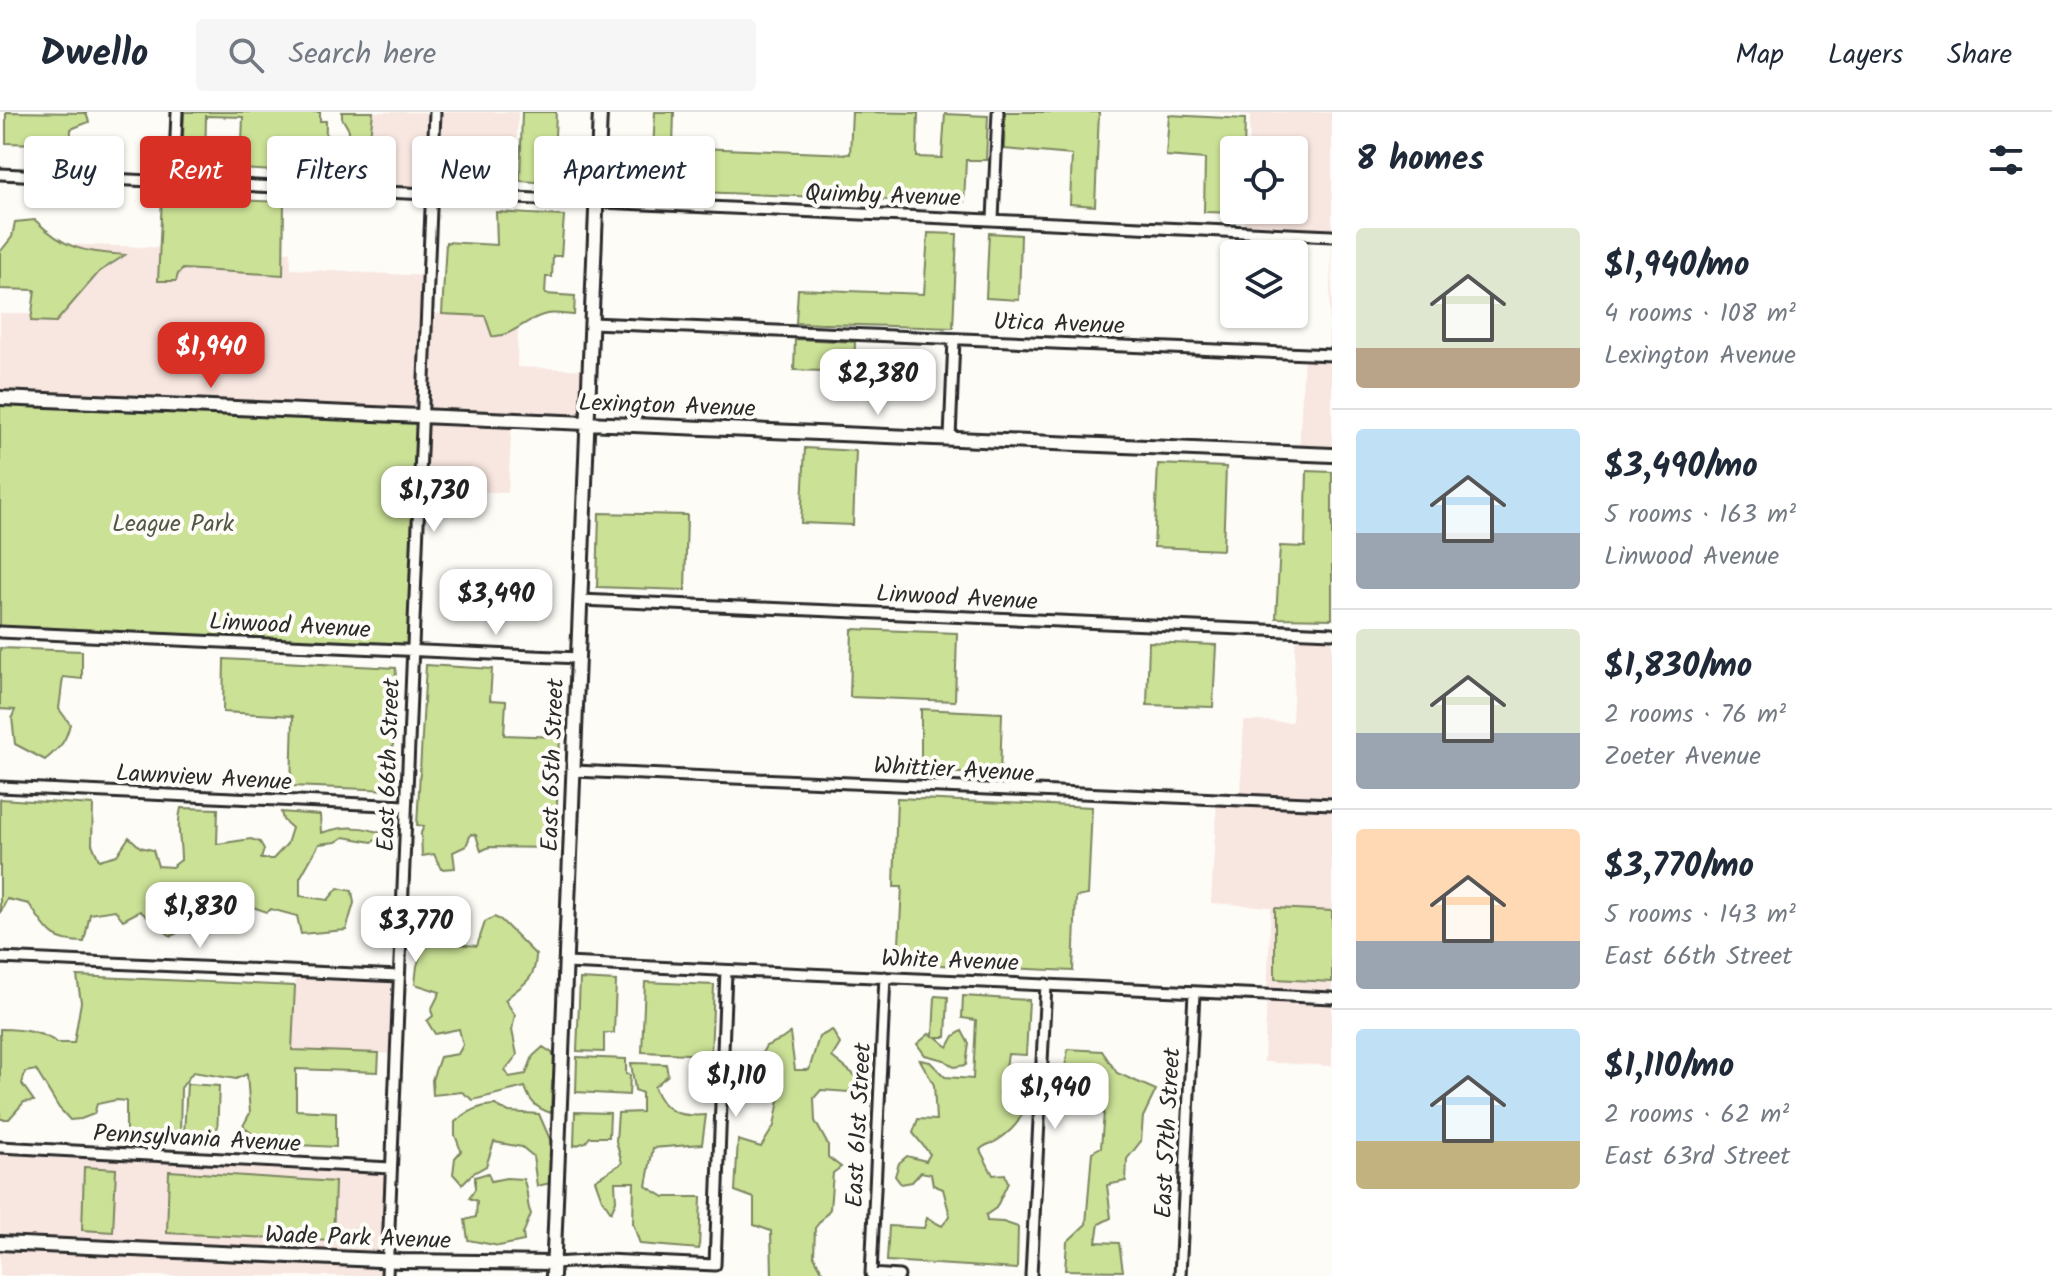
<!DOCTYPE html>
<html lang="en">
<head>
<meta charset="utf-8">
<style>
  body { margin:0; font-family:Kalam,sans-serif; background:#f6f6f7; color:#1f2937; height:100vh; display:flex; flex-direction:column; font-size:30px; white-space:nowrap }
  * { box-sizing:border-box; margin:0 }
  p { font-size:26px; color:#747a83 }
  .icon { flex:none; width:44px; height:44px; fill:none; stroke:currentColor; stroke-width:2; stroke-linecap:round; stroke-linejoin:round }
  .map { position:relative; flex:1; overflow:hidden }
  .sheet { display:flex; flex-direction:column; background:#fff; width:720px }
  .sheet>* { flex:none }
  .banner { position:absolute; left:24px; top:24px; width:760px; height:72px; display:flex; gap:16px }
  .buttons { position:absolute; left:1220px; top:24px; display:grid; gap:16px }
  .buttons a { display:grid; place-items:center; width:88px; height:88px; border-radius:8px; background:#fff; box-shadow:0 2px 6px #0004; font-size:40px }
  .price { position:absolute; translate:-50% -68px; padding:0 18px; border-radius:16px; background:#fff; color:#222; font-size:26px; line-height:52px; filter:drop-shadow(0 2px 4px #0008) }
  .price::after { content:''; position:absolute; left:50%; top:48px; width:24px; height:18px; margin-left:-12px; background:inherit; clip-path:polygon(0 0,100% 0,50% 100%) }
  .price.active { background:#d93025; color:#fff }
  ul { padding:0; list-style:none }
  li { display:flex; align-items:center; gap:24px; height:200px; padding:0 24px }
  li+li { border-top:2px solid #e0e1e3 }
  li span { display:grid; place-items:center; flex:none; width:224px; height:160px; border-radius:8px; color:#555 }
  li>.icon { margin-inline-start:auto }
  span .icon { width:96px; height:96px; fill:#fffc; stroke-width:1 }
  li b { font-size:34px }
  h2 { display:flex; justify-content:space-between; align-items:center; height:96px; padding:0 24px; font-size:34px }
  .chip { padding:0 28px; border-radius:8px; background:#fff; box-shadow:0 2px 6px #0004; font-size:28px; line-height:72px }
  .chip.active { background:#d93025; color:#fff }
  header { display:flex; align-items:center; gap:48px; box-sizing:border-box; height:112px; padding:0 40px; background:#fff; border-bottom:2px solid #e0e1e3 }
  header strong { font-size:38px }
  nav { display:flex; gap:44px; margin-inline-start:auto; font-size:28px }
  .search { width:560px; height:72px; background:#f6f6f7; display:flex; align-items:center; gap:20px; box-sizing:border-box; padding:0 28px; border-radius:8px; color:#747a83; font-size:30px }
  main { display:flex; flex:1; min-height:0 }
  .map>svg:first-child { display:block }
</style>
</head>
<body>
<header>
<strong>Dwello</strong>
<div class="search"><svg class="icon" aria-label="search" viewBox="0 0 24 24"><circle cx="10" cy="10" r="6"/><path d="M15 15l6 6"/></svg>Search here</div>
<nav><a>Map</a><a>Layers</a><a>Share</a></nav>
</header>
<main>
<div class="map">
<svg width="1332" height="1164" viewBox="0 0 1332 1164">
  <rect width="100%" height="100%" fill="#fdfcf7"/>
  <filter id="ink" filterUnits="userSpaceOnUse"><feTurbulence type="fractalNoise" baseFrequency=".0125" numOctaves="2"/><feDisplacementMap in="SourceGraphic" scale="16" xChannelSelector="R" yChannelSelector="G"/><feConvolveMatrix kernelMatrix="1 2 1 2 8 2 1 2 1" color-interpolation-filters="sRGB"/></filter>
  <g filter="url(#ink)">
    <path fill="#f8e6e0" d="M 368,0 L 518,0 L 515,85 L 368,80 Z
      M 1208,0 L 1332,0 L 1332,343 L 1299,342 L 1304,242 L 1328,242 L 1332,125 L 1244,120 L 1245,98 L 1294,98 L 1294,38 L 1249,38 L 1250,3 Z
      M 59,132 L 290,140 L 291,157 L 428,164 L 426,201 L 518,206 L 517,255 L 590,258 L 588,311 L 512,306 L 508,381 L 419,377 L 0,286 L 0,201 L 55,203 Z
      M 1296,520 L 1332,521 L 1332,954 L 1264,950 L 1271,795 L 1211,791 L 1217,688 L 1240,689 L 1244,609 L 1292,610 Z
      M 296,859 L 399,864 L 396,942 L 292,938 Z
      M 0,1035 L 391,1056 L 387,1164 L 0,1164 Z"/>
    <path fill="#cbe196" stroke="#7b8660" stroke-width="2" d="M 6,0 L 86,1 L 89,10 L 71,17 L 70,47 L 40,47 L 39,32 L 6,31 Z
      M 184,0 L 320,0 L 320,9 L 326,9 L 325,62 L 241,57 L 243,5 L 206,4 L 205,53 L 182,52 Z
      M 342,0 L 373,0 L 365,67 L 347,63 L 349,18 L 342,6 Z
      M 522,0 L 556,0 L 553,71 L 520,69 Z
      M 655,0 L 674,0 L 673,35 L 850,42 L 852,0 L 918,1 L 917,45 L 942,46 L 945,2 L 988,4 L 986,48 L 966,48 L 964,91 L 651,78 Z
      M 1005,0 L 1099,0 L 1095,94 L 1070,92 L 1072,43 L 1004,37 Z
      M 1169,3 L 1245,7 L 1244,38 L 1234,38 L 1234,98 L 1241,98 L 1241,101 L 1204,100 L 1205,47 L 1166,44 Z
      M 452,33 L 484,35 L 482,69 L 451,67 Z
      M 162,85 L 284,90 L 283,163 L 183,157 L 178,162 L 176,169 L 158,169 Z
      M 496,100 L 564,104 L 561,144 L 553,144 L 552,165 L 546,165 L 545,182 L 575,184 L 574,203 C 566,203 555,200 547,202 C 527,205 512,226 492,224 L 485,204 L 442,202 L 446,130 L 497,133 Z
      M 35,108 C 67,139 84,139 125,143 L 99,160 L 56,210 L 31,209 L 35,178 L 0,177 L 0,140 L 12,125 L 15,110 Z
      M 928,121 L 957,122 L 953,216 L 796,211 L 798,177 L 924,182 Z
      M 989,121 L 1021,123 L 1019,188 L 986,186 Z
      M 795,227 L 855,230 L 854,260 L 794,258 Z
      M 0,286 L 422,304 L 412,539 L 0,520 Z
      M 805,336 L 856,339 L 853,413 L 801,411 Z
      M 1158,352 L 1226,355 L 1223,438 L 1154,435 Z
      M 1307,359 L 1332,360 L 1332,507 L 1276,506 L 1280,434 L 1305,435 Z
      M 599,401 L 687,403 L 685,478 L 597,475 Z
      M 852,517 L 957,521 L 955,589 L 850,585 Z
      M 1149,530 L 1216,533 L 1213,595 L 1147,593 Z
      M 0,536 L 82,539 L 82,567 L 63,565 L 59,597 L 70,612 C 65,632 60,635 45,648 L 15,632 L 12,605 L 15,598 L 0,597 Z
      M 224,547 L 396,556 L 391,678 L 291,674 L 293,604 L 223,600 Z
      M 426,553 L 492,557 L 490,588 L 506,589 L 504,623 L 560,625 L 555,736 L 489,735 L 481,739 L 476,723 L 471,722 L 466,734 L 453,740 L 455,756 L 441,757 L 434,742 L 422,744 L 421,721 L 424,714 L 417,713 Z
      M 921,597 L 1002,601 L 1000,663 L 921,659 Z
      M 897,686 L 1092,695 L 1088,783 L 1076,785 L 1073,859 L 898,851 L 902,775 L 894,775 Z
      M 0,687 L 93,693 L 92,732 L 99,748 L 117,743 L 129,725 L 140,735 L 153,738 L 158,754 L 172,755 L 181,748 C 181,729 176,715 181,696 L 218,697 L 217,732 L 251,727 L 260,730 L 264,737 L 261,747 L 273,747 L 287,732 L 292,716 L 283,708 L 281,700 L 320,703 L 321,721 C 344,714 363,713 386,723 L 372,730 L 344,725 L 336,730 L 319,732 L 300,766 L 300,784 L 328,788 L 338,776 L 352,779 L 354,791 L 346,818 L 301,822 L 297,804 L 271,797 L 267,800 L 241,791 L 223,797 L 214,782 L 198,811 L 171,824 L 140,799 L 123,808 L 115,798 L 90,802 L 84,830 C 49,830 48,818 29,792 L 7,787 L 0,801 Z
      M 1275,796 L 1332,799 L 1332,870 L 1275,867 Z
      M 494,805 L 501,808 L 536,843 C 535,870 523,871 505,888 L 515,903 L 512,918 L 517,943 L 505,958 L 509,965 L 526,962 L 533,944 L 543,935 L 552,941 L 558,954 L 552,970 L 551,1001 C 536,996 530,990 525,975 L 473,988 L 462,980 L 433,983 L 432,968 L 440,945 L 458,942 L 463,933 L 459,917 L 435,922 L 427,909 L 433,904 L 431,898 L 440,880 L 415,872 L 417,854 L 425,829 L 477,834 L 485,810 Z
      M 77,864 L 295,874 L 292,938 L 379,941 L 378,960 L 296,957 L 296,998 L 336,1000 L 336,1035 L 259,1031 L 259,1024 L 257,1026 L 243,1014 L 250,1001 L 247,962 L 236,967 L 193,960 L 181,976 L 180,1025 L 126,1024 L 126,989 L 116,988 L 97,992 L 94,1002 L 81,1007 L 70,1008 L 59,996 L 36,958 L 25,960 L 22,972 L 34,989 L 24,990 L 9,1007 L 0,1007 L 0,917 C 19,917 42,919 57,931 L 74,931 L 81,890 Z
      M 580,867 L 616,869 L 614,921 L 604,921 L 604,940 L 577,939 Z
      M 645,870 L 714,873 L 711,943 L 642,940 Z
      M 935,884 L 948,885 L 946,925 L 936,925 L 948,935 L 954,924 L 962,919 L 969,932 L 966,953 L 954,955 L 944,948 L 925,943 L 917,932 L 929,922 L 933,924 Z
      M 963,884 L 1029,888 L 1026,943 L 1008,942 L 1006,955 L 1024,956 L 999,979 L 1002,985 L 1017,988 L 1024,996 C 1021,1010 1010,1020 998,1028 C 991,1033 986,1031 980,1038 L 993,1063 L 1005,1062 L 1008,1071 L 996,1096 L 986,1103 L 987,1109 L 1003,1110 L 1018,1115 L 1017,1157 L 887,1149 L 889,1114 L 924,1116 L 927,1106 L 942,1114 L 950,1104 L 943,1077 L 933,1073 L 931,1062 L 921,1060 L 912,1070 L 901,1072 L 895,1064 L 899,1051 L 907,1044 L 926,1049 L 930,1042 L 913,1021 L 918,1007 L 936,1008 L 934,973 L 920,948 L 930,950 L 945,965 L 973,967 L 976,908 L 962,906 Z
      M 832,918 L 840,932 L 832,945 L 857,965 L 849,980 L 821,978 L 814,986 L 815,1009 L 828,1033 L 828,1045 L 841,1055 L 833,1061 L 830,1097 L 815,1116 L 814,1144 L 825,1164 L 772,1164 L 771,1119 L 754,1113 L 754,1086 L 735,1079 L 738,1028 L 761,1035 L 774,1014 L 780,983 L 758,967 L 752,958 L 766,934 L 782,927 L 790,921 L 795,958 L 809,958 L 819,925 Z
      M 1068,937 L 1102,939 L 1117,961 L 1156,978 L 1143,1005 L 1141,1029 L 1127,1047 L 1126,1069 L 1107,1073 L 1111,1106 L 1099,1112 L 1096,1130 L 1119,1131 L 1123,1159 L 1065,1158 L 1067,1130 L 1086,1112 L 1092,1040 L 1101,1035 L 1107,966 L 1088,959 L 1072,964 L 1064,962 Z
      M 577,945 L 626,947 L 626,962 L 630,963 L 629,983 L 576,980 Z
      M 631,951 L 666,952 L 668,963 L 654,975 C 664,1001 679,1005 706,1003 L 702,1032 L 653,1036 L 646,1074 L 664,1085 L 701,1085 L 699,1137 L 640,1132 L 633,1111 L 634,1070 L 615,1070 L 616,1089 L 611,1100 L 602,1087 L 595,1068 L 622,1051 L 616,1029 L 618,1001 L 642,1000 L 642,981 L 635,978 Z
      M 187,972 L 219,974 L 217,1024 L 184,1022 Z
      M 495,993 L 509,1000 L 539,1002 L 552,1032 L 551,1071 L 537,1074 L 533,1044 L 522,1035 L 494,1030 L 486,1054 L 472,1062 L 462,1072 L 453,1062 L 455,1046 L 461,1039 L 455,1023 L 455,1010 C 469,999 477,994 495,993 Z
      M 575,1000 L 610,1001 L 609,1025 L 590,1025 L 586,1030 L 574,1034 Z
      M 84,1055 L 116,1057 L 113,1120 L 82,1118 Z
      M 169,1059 L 335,1070 L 333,1129 L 167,1121 Z
      M 488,1061 L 491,1069 L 506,1066 L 523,1067 C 530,1082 525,1089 531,1102 L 523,1122 L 524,1129 L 499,1134 L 468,1128 L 465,1108 L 476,1105 L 477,1089 L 469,1086 L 475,1077 L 475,1065 Z"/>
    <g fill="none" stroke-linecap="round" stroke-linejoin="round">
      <defs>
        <path id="street" d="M 0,62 L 1332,124
          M 174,70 L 177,0
          M 993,107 L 998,0
          M 592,211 L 1332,243
          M 950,326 L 954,227
          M 581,488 L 1332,521
          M 0,520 L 579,546
          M 574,659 L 1332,692
          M 0,675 L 406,694
          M 0,846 L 399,864
          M 566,851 L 1332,886
          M 885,865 L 871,1162 L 899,1164
          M 0,1035 L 391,1056
          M 553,1151 L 606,1148 L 715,1153 L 726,859
          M 387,1164 L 435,0
          M 1031,1164 L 1046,872
          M 1180,1164 L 1194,881"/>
        <path id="secondary" d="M 0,286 L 1332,343
          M 0,1131 L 401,1149 L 553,1151
          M 553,1164 L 600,0"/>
      </defs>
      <use href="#street" stroke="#2b2b2b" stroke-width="15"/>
      <use href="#secondary" stroke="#2b2b2b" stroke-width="18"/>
      <use href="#street" stroke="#fdfcf7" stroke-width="9"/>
      <use href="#secondary" stroke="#fdfcf7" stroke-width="12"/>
    </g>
  </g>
  <g text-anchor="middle" stroke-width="8" stroke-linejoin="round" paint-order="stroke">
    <g font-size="24" fill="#2b2b2b" stroke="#fdfcf7">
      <text transform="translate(883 83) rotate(2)" y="8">Quimby Avenue</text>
      <text transform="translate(1059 211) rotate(2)" y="8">Utica Avenue</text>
      <text transform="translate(667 293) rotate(2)" y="8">Lexington Avenue</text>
      <text transform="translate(957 485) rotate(3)" y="8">Linwood Avenue</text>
      <text transform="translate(290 513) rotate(3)" y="8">Linwood Avenue</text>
      <text transform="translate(388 653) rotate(-88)" y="8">East 66th Street</text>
      <text transform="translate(552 653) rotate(-88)" y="8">East 65th Street</text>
      <text transform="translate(954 657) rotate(3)" y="8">Whittier Avenue</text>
      <text transform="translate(204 665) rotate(3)" y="8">Lawnview Avenue</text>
      <text transform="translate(950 848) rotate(2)" y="8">White Avenue</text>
      <text transform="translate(858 1013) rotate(-87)" y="8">East 61st Street</text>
      <text transform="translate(1167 1021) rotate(-87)" y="8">East 57th Street</text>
      <text transform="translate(197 1026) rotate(3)" y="8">Pennsylvania Avenue</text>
      <text transform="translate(358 1125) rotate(2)" y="8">Wade Park Avenue</text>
    </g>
    <g font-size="24" fill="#535846" stroke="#fdfcf7">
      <text x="173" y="419">League Park</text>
    </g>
  </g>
</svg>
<div class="buttons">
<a><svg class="icon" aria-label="locate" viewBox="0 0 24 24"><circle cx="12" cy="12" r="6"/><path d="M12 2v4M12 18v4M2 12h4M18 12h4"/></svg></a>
<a><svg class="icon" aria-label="layers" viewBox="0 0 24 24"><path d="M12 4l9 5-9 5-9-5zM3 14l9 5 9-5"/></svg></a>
</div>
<b class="price active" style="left:211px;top:278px">$1,940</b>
<b class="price" style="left:878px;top:305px">$2,380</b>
<b class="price" style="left:434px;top:422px">$1,730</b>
<b class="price" style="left:496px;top:525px">$3,490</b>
<b class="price" style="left:200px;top:838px">$1,830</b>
<b class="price" style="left:416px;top:852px">$3,770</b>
<b class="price" style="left:736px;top:1007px">$1,110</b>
<b class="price" style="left:1055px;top:1019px">$1,940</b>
<div class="banner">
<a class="chip">Buy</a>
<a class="chip active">Rent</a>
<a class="chip">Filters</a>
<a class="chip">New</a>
<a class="chip">Apartment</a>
</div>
</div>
<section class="sheet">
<h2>8 homes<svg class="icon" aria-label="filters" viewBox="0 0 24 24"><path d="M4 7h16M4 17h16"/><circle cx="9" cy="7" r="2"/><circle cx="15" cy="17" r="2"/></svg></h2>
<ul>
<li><span style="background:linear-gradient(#dfe7d0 75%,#b9a48a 0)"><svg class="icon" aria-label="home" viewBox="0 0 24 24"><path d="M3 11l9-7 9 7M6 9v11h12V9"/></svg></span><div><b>$1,940/mo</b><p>4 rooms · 108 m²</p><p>Lexington Avenue</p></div></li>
<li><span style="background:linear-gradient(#bfe0f5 65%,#9aa5b1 0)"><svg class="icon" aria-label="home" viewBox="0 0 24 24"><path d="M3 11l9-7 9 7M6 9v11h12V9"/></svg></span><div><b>$3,490/mo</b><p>5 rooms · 163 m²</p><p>Linwood Avenue</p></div></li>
<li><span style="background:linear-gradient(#dfe7d0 65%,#9aa5b1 0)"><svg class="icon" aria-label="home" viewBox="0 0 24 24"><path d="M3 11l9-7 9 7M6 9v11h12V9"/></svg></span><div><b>$1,830/mo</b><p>2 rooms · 76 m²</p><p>Zoeter Avenue</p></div></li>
<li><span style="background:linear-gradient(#ffd9b3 70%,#9aa5b1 0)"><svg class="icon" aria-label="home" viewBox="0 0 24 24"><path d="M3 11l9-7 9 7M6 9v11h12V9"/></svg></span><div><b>$3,770/mo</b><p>5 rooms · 143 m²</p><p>East 66th Street</p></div></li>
<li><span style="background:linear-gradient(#bfe0f5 70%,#c2b280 0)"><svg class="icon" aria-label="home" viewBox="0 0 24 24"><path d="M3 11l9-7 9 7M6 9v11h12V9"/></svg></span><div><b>$1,110/mo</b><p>2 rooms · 62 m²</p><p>East 63rd Street</p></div></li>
</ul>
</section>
</main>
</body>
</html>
